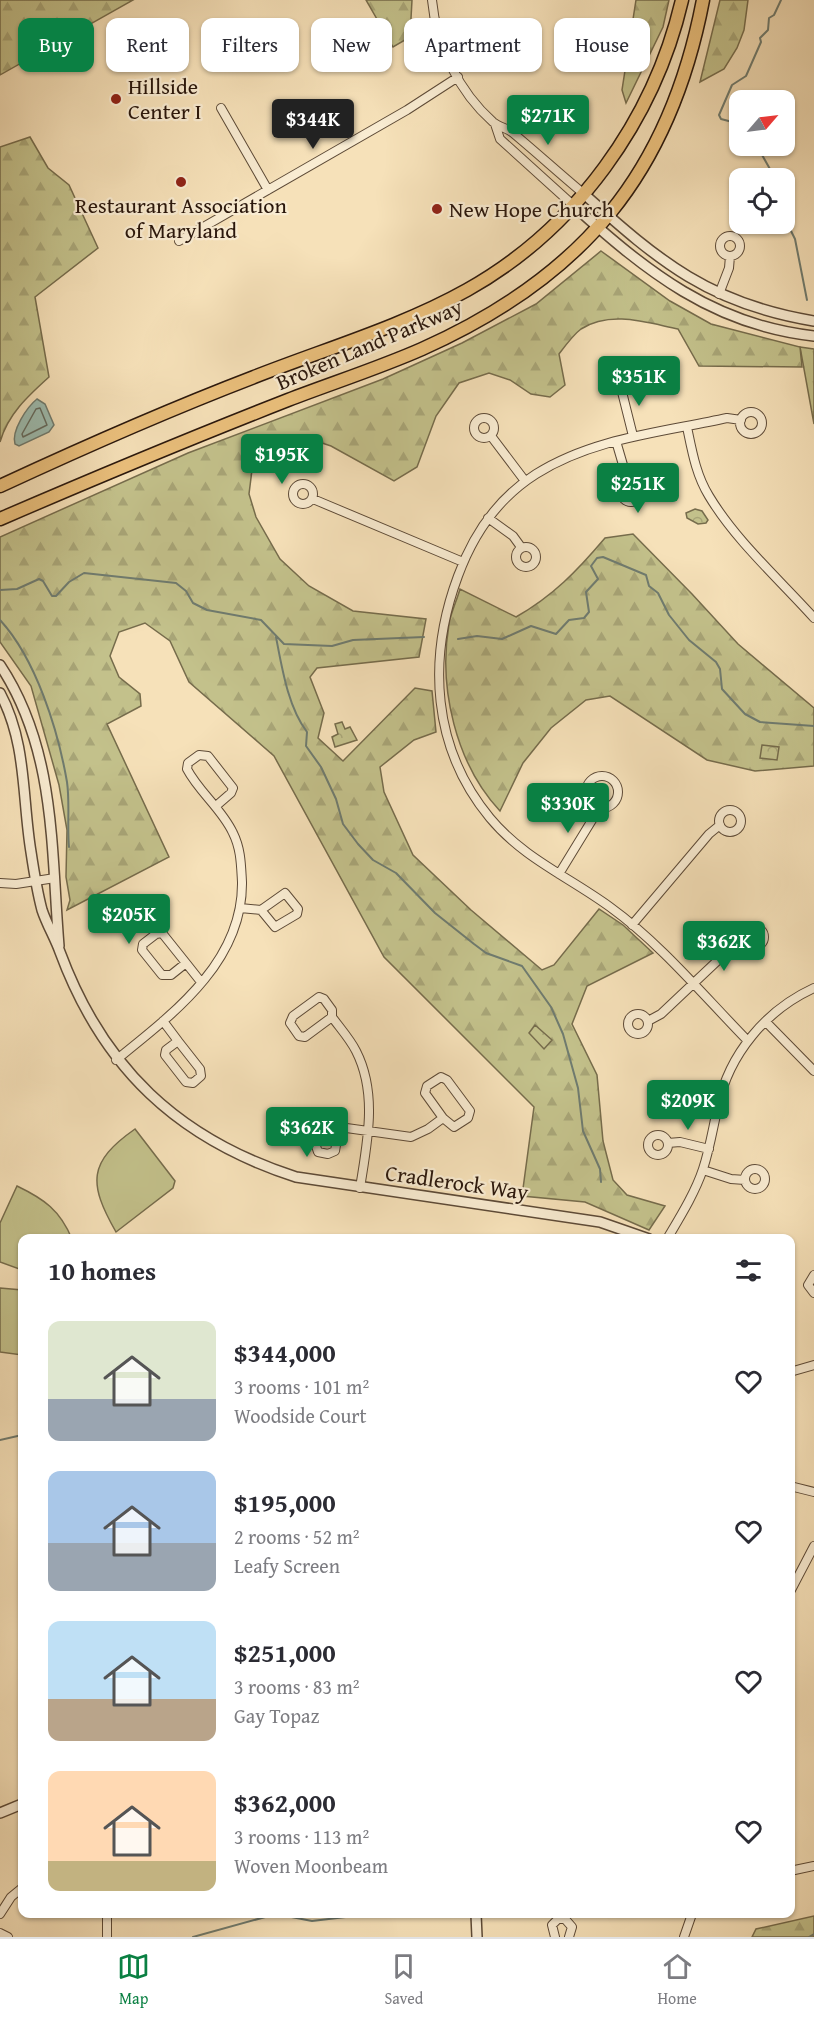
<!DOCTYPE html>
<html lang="en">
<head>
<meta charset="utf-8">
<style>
  body { margin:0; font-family:"Gentium Book Plus",serif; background:#f2f2f3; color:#2b2b33; height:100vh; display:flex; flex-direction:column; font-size:22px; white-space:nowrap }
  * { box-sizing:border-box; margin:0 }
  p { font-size:20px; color:#7c7c81 }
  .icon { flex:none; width:33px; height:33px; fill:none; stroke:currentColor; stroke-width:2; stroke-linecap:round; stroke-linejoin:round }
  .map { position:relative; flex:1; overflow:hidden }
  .drawer { position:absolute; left:18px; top:1234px; width:777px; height:684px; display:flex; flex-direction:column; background:#fff; border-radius:12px; box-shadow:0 2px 4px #0004 }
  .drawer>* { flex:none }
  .guide { position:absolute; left:18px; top:18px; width:778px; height:54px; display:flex; gap:12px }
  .needle { width:39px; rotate:62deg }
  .buttons { position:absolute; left:729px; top:90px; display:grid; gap:12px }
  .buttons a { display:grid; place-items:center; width:66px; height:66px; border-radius:12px; background:#fff; box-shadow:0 2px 4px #0004; font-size:30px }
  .price { position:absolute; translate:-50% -51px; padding:0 14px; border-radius:6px; background:#0b8043; color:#fff; font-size:20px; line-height:39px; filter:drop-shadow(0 2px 3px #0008) }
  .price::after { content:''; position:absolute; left:50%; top:36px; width:18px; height:14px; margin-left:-9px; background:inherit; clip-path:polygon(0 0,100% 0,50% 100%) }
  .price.on { background:#222; color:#fff }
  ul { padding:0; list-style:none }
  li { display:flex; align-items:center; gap:18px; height:150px; padding:0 30px }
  li span { display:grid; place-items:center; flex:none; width:168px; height:120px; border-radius:12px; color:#555 }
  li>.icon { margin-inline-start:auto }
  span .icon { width:72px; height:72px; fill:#fffc; stroke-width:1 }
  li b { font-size:26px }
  h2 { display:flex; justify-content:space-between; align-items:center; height:72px; padding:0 30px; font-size:26px }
  .chip { padding:0 21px; border-radius:12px; background:#fff; box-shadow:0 2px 4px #0004; font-size:21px; line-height:54px }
  .chip.on { background:#0b8043; color:#fff }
  .dock { display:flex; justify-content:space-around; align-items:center; height:84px; border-top:2px solid #e1e1e2; background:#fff; font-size:16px; color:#7c7c81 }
  .dock a { display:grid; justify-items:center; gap:3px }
  .dock .on { color:#0b8043 }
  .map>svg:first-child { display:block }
</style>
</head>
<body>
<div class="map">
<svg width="814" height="1937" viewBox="0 0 814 1937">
  <defs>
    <pattern id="grass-tufts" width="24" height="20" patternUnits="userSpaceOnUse" patternTransform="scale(1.5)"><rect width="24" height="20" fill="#c3c18b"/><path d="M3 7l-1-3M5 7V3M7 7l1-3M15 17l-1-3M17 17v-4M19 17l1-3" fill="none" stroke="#a8a577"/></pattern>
    <pattern id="forest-firs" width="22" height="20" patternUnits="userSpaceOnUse" patternTransform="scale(1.5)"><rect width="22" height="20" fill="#c3c18b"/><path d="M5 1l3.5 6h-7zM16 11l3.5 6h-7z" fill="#a8a577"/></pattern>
    <pattern id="park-crowns" width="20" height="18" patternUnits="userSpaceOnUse" patternTransform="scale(1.5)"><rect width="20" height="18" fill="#c3c18b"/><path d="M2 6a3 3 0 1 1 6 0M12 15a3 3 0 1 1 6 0" fill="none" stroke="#a8a577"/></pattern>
  </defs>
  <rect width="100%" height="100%" fill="#f6e1b9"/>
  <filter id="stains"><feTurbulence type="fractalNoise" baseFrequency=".00333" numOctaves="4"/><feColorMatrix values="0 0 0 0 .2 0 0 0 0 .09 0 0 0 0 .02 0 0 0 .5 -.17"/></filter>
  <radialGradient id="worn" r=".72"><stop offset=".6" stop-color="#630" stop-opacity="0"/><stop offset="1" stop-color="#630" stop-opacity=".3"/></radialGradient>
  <path fill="url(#grass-tufts)" stroke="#766c4c" stroke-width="1.5" d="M 800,347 L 814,349 L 814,424 Z"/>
  <path fill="url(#forest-firs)" stroke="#766c4c" stroke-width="1.5" d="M 0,0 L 133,0 L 0,75 Z
    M 366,0 L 412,0 L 410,37 L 393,47 Z
    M 636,0 L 669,0 L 663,27 L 626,103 L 622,90 Z
    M 720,0 L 748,0 L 744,30 L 737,48 L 724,69 L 700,82 Z
    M 30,137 L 48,168 L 69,185 L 98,248 L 35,297 L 49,377 C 28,396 8,414 0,442 L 0,147 Z
    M 601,251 L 670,301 L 711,324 L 800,347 L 802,367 L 699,366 L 678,329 C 648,323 611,310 581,329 C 573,335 565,346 559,354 L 565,385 L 550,397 L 531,394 L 510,380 L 489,373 L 459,383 L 436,416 L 417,467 L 394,481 L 331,446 L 307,438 L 275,446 L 252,470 L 249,494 L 256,517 L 280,559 L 309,586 L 353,611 L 426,619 L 419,657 L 317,668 L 310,677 L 324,713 L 318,738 L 343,761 L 415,688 L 432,691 L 436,732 L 414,740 L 380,767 L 384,792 L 413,855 L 471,910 L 542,970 L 554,965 L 599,909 L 623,925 L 653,953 L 587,986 L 572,1024 L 597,1075 L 603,1141 L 613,1180 L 627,1195 L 665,1206 L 649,1230 L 585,1202 L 522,1196 L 534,1107 L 384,957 L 274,756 L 189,682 L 170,641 L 145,623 L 119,632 L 110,656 L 119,677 L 140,694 L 141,706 L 107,724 L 169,857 L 67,910 L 70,900 L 66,877 L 67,830 L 59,785 L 31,686 L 0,642 L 0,537 L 188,453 L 383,379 L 462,343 L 536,304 Z
    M 633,534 L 692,594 L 738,644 L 814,708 L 814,766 L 755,771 L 707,760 L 610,696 L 586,700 L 551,728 L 523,763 L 500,811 C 456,764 438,688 449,624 C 451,612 457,600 460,589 L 516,617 C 553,596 577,571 605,538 Z
    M 814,1916 L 814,1937 L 752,1937 L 756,1929 Z"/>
  <path fill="url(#park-crowns)" stroke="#766c4c" stroke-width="1.5" d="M 695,509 L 702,511 L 708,520 L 706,523 L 698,524 L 687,518 L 686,513 Z
    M 342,722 L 345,729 L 350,727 L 357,740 L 335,747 L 332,737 L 338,734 L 335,724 Z
    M 762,745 L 779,747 L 777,760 L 760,758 Z
    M 535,1025 L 552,1040 L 544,1049 L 529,1033 Z"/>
  <path fill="#c3c18b" stroke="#766c4c" stroke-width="1.5" d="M 135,1129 L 175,1181 L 173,1188 L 116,1232 C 88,1183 88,1162 135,1129 Z
    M 17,1186 C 44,1199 60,1210 72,1239 L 22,1239 L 22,1270 L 0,1262 L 0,1223 Z
    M 0,1288 L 22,1290 L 22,1355 L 0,1352 Z"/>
  <path fill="#9dbdb1" stroke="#6f7b6f" stroke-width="1.5" d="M 37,399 L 45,404 L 54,425 L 49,432 L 19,446 L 15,444 C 11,431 27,407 37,399 Z"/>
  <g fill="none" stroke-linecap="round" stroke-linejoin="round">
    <path stroke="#646a5e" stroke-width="1.5" d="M 40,408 L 47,425 L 23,437 L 22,434 L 36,409 Z"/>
    <path stroke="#6f7b6f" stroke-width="2" d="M 740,124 L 721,119 L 719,115 L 732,85 L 746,76 L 761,42 L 760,38 L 768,30 L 769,18 L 774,15 L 781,0
      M 757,146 L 775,178
      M 784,217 L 795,239 L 807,300
      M 0,590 L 17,589 L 39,579 L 43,581 L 52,596 L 56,596 L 69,582 L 84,573 L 176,583 L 186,591 L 193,603 L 207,610 L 261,620 L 284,644 L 332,646 L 353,640 L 424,637
      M 0,620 C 36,659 58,730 67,782 C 70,803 67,825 69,847
      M 276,637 C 282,668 288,707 307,732 L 306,746 L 321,767 L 336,799 L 343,824 L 358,844 L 373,860 L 396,873 L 435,913 L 474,944 L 486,953 L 522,966 L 551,1007 L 563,1034 L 578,1088 L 583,1131 L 600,1169 L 601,1182
      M 458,639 L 477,636 L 502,639 L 531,626 L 556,634 L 569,620 L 584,618 L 589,612 L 586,592 L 598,579 L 591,566 L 597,558 L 603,557 L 646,575 L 649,586 L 658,593 L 669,615 L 689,640 L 716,662 L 720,669 L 722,689 L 745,714 L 760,722 L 814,726
      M 0,1440 L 22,1435
      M 193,1937 L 276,1914 L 312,1921 L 371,1914
      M 809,1937 L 814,1934"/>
    <defs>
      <path id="minor" d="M 432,0 C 436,45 459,92 493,122 C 499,127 507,128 513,133 C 537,153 560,174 584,194
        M 221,108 L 268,190
        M 495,124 L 500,139 L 574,206
        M720 246a10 10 0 1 1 20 0a10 10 0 1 1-20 0Z
        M 179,241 L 407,110 L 458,77
        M 719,294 L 729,268 L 730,256
        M608 374a10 10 0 1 1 20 0a10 10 0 1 1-20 0Z
        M 620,384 L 633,436
        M740 423a11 11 0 1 1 22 0a11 11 0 1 1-22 0Z
        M474 428a10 10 0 1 1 20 0a10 10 0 1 1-20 0Z
        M 741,420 L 727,418 C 663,432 593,438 536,474 C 498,498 473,535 458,576 C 427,659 432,748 490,818 C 523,858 569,877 610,907 C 661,944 703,995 747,1040
        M 687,427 C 692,451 696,475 709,496 C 736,541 779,579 814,618
        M 491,436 L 525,481
        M 616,441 L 628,482
        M621 492a10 10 0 1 1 20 0a10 10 0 1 1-20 0Z
        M293 494a10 10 0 1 1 20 0a10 10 0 1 1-20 0Z
        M 313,499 L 463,562
        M 488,518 L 513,536 L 521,547
        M516 557a10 10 0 1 1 20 0a10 10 0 1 1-20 0Z
        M586 792a16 16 0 1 1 32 0a16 16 0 1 1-32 0Z
        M719 821a11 11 0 1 1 22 0a11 11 0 1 1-22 0Z
        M 559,874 L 600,807
        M 0,883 L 16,884 L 55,878
        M 240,908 L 261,910 L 285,893 L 298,909 L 297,914 L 275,927 L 261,910
        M 632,925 L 709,834 L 720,825
        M744 937a10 10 0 1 1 20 0a10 10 0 1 1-20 0Z
        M 186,963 L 162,933 L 156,934 L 143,944 L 142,950 L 162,975 L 171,975 L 186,963 L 201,982
        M628 1024a10 10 0 1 1 20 0a10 10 0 1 1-20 0Z
        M 332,1017 L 332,1010 L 324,999 L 319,997 L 293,1016 L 290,1023 L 299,1036 L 305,1037 L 332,1017 C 340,1028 350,1039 356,1051 C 378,1094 367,1143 360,1188
        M 163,1021 L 178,1041 L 166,1050 L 165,1055 L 186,1082 L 193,1083 L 201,1076 L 200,1069 L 178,1041
        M 648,1021 L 661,1014 L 732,947 L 744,941
        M 766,1022 L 814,1071
        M 116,1060 C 173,1014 243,962 242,882 C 241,865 241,849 233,833 C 222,809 199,792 187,769 L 188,763 L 199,755 L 208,756 L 233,788 L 231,793 L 216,806
        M 339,1127 L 335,1151 L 328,1154 L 318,1152 L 316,1146 L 318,1129 L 325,1125 L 411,1137 L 428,1129 L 443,1118 L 425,1093 L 427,1086 L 441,1077 L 447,1080 L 470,1111 L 468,1118 L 454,1127 L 443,1118
        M648 1145a10 10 0 1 1 20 0a10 10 0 1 1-20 0Z
        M 668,1143 L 680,1142 L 709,1149
        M745 1179a10 10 0 1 1 20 0a10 10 0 1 1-20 0Z
        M 703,1170 L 731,1179 L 745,1180
        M 667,1239 C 680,1217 695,1193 703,1169 C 710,1148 713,1127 718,1106 C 729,1054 766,1010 814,988
        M 814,1275 L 808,1285 L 814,1293
        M 790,1372 L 814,1365
        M 790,1486 L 814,1492
        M 790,1592 L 814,1546
        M 790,1871 L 814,1866
        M 0,1914 L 11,1897 L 22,1888
        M 565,1919 L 572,1927 L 569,1937
        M 0,1933 L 8,1937
        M 107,1937 L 107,1914
        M 555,1937 L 552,1925 L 558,1919 L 565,1919
        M 684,1937 L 692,1914"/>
      <path id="tertiary" d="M 584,194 C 660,262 710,304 814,321
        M 574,206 C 646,271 713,325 814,336
        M 0,665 C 56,749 51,849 59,946
        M 0,693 C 27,743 22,798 31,852 C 34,872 37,891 42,910 C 47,925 55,938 60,952 C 103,1068 178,1139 296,1177 L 600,1222 L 649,1239
        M 0,1813 L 22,1804
        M 476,1914 L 477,1937"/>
      <path id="primary" d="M 0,486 C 84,447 168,410 254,377 C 325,349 401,327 467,290 C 576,229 654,120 682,0
        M 0,519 C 95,478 191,438 288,400 C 332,383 379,368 422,349 C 583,277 670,173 703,0"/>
    </defs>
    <use href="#minor" stroke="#5d4a37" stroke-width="10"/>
    <use href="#tertiary" stroke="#5d4a37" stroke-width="12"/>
    <use href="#primary" stroke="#2a170c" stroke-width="15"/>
    <use href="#minor" stroke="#f9ecd2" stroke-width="8"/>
    <use href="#tertiary" stroke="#f9ecd2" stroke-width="9"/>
    <use href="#primary" stroke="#ebc07c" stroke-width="12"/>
  </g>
  <g fill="#8f2418" stroke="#f9ecd2" stroke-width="2">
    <circle cx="116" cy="99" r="6"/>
    <circle cx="181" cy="182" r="6"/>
    <circle cx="437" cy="209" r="6"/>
  </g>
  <g text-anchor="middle" stroke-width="4.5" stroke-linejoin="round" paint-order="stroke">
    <g font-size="22" fill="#2a170c" stroke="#f9ecd2" text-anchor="start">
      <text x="128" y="94">Hillside<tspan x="128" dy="25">Center I</tspan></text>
      <text x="181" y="213" text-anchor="middle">Restaurant Association<tspan x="181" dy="25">of Maryland</tspan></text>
      <text x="449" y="217">New Hope Church</text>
    </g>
    <g font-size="22" fill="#2a170c" stroke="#f9ecd2">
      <text transform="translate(369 344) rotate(-23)" y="8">Broken Land Parkway</text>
      <text transform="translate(457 1182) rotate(8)" y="8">Cradlerock Way</text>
    </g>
  </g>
  <rect width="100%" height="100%" filter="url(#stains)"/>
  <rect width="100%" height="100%" fill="url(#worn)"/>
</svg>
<div class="buttons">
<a><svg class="needle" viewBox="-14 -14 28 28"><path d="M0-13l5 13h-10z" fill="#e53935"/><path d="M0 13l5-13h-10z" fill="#7c7c81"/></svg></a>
<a><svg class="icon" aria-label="locate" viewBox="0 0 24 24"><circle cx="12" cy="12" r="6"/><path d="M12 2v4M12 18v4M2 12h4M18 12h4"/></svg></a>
</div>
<b class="price" style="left:548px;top:146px">$271K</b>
<b class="price on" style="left:313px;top:150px">$344K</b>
<b class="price" style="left:639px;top:407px">$351K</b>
<b class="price" style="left:282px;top:485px">$195K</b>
<b class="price" style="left:638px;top:514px">$251K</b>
<b class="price" style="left:568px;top:834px">$330K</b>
<b class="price" style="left:129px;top:945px">$205K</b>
<b class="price" style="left:724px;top:972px">$362K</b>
<b class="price" style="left:688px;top:1131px">$209K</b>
<b class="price" style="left:307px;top:1158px">$362K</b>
<div class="guide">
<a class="chip on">Buy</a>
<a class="chip">Rent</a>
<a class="chip">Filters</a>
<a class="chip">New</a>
<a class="chip">Apartment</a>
<a class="chip">House</a>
</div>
<section class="drawer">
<h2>10 homes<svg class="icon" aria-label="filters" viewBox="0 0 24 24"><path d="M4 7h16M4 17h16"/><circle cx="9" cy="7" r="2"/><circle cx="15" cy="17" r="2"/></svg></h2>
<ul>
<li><span style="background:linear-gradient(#dfe7d0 65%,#9aa5b1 0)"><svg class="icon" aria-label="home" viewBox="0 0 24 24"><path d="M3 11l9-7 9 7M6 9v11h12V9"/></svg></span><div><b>$344,000</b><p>3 rooms · 101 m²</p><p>Woodside Court</p></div><svg class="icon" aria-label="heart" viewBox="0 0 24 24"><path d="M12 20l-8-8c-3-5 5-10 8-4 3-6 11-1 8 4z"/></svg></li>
<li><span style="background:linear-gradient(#a9c7e8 60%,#9aa5b1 0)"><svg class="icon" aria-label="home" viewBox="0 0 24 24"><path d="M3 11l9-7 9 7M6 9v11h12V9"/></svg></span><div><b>$195,000</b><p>2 rooms · 52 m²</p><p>Leafy Screen</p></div><svg class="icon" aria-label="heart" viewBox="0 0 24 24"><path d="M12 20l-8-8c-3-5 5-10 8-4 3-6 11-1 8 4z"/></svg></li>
<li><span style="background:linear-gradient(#bfe0f5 65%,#b9a48a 0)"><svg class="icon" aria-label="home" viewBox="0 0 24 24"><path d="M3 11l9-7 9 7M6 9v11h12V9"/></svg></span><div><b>$251,000</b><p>3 rooms · 83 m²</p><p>Gay Topaz</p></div><svg class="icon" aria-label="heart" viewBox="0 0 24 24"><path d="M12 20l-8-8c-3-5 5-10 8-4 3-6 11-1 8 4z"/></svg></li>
<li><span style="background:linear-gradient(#ffd9b3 75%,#c2b280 0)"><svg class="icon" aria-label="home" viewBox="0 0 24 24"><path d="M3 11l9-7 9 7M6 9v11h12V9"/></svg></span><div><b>$362,000</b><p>3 rooms · 113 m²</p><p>Woven Moonbeam</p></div><svg class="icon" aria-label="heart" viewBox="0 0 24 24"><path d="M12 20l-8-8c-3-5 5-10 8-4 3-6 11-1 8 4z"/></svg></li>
</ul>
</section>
</div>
<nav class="dock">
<a class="on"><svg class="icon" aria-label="map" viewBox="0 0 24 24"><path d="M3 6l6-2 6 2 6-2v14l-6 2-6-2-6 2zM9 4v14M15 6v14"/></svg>Map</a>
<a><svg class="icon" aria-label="saved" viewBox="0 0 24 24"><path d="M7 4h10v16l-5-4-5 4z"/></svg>Saved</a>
<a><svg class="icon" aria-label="home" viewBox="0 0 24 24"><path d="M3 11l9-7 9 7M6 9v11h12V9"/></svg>Home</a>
</nav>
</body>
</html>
